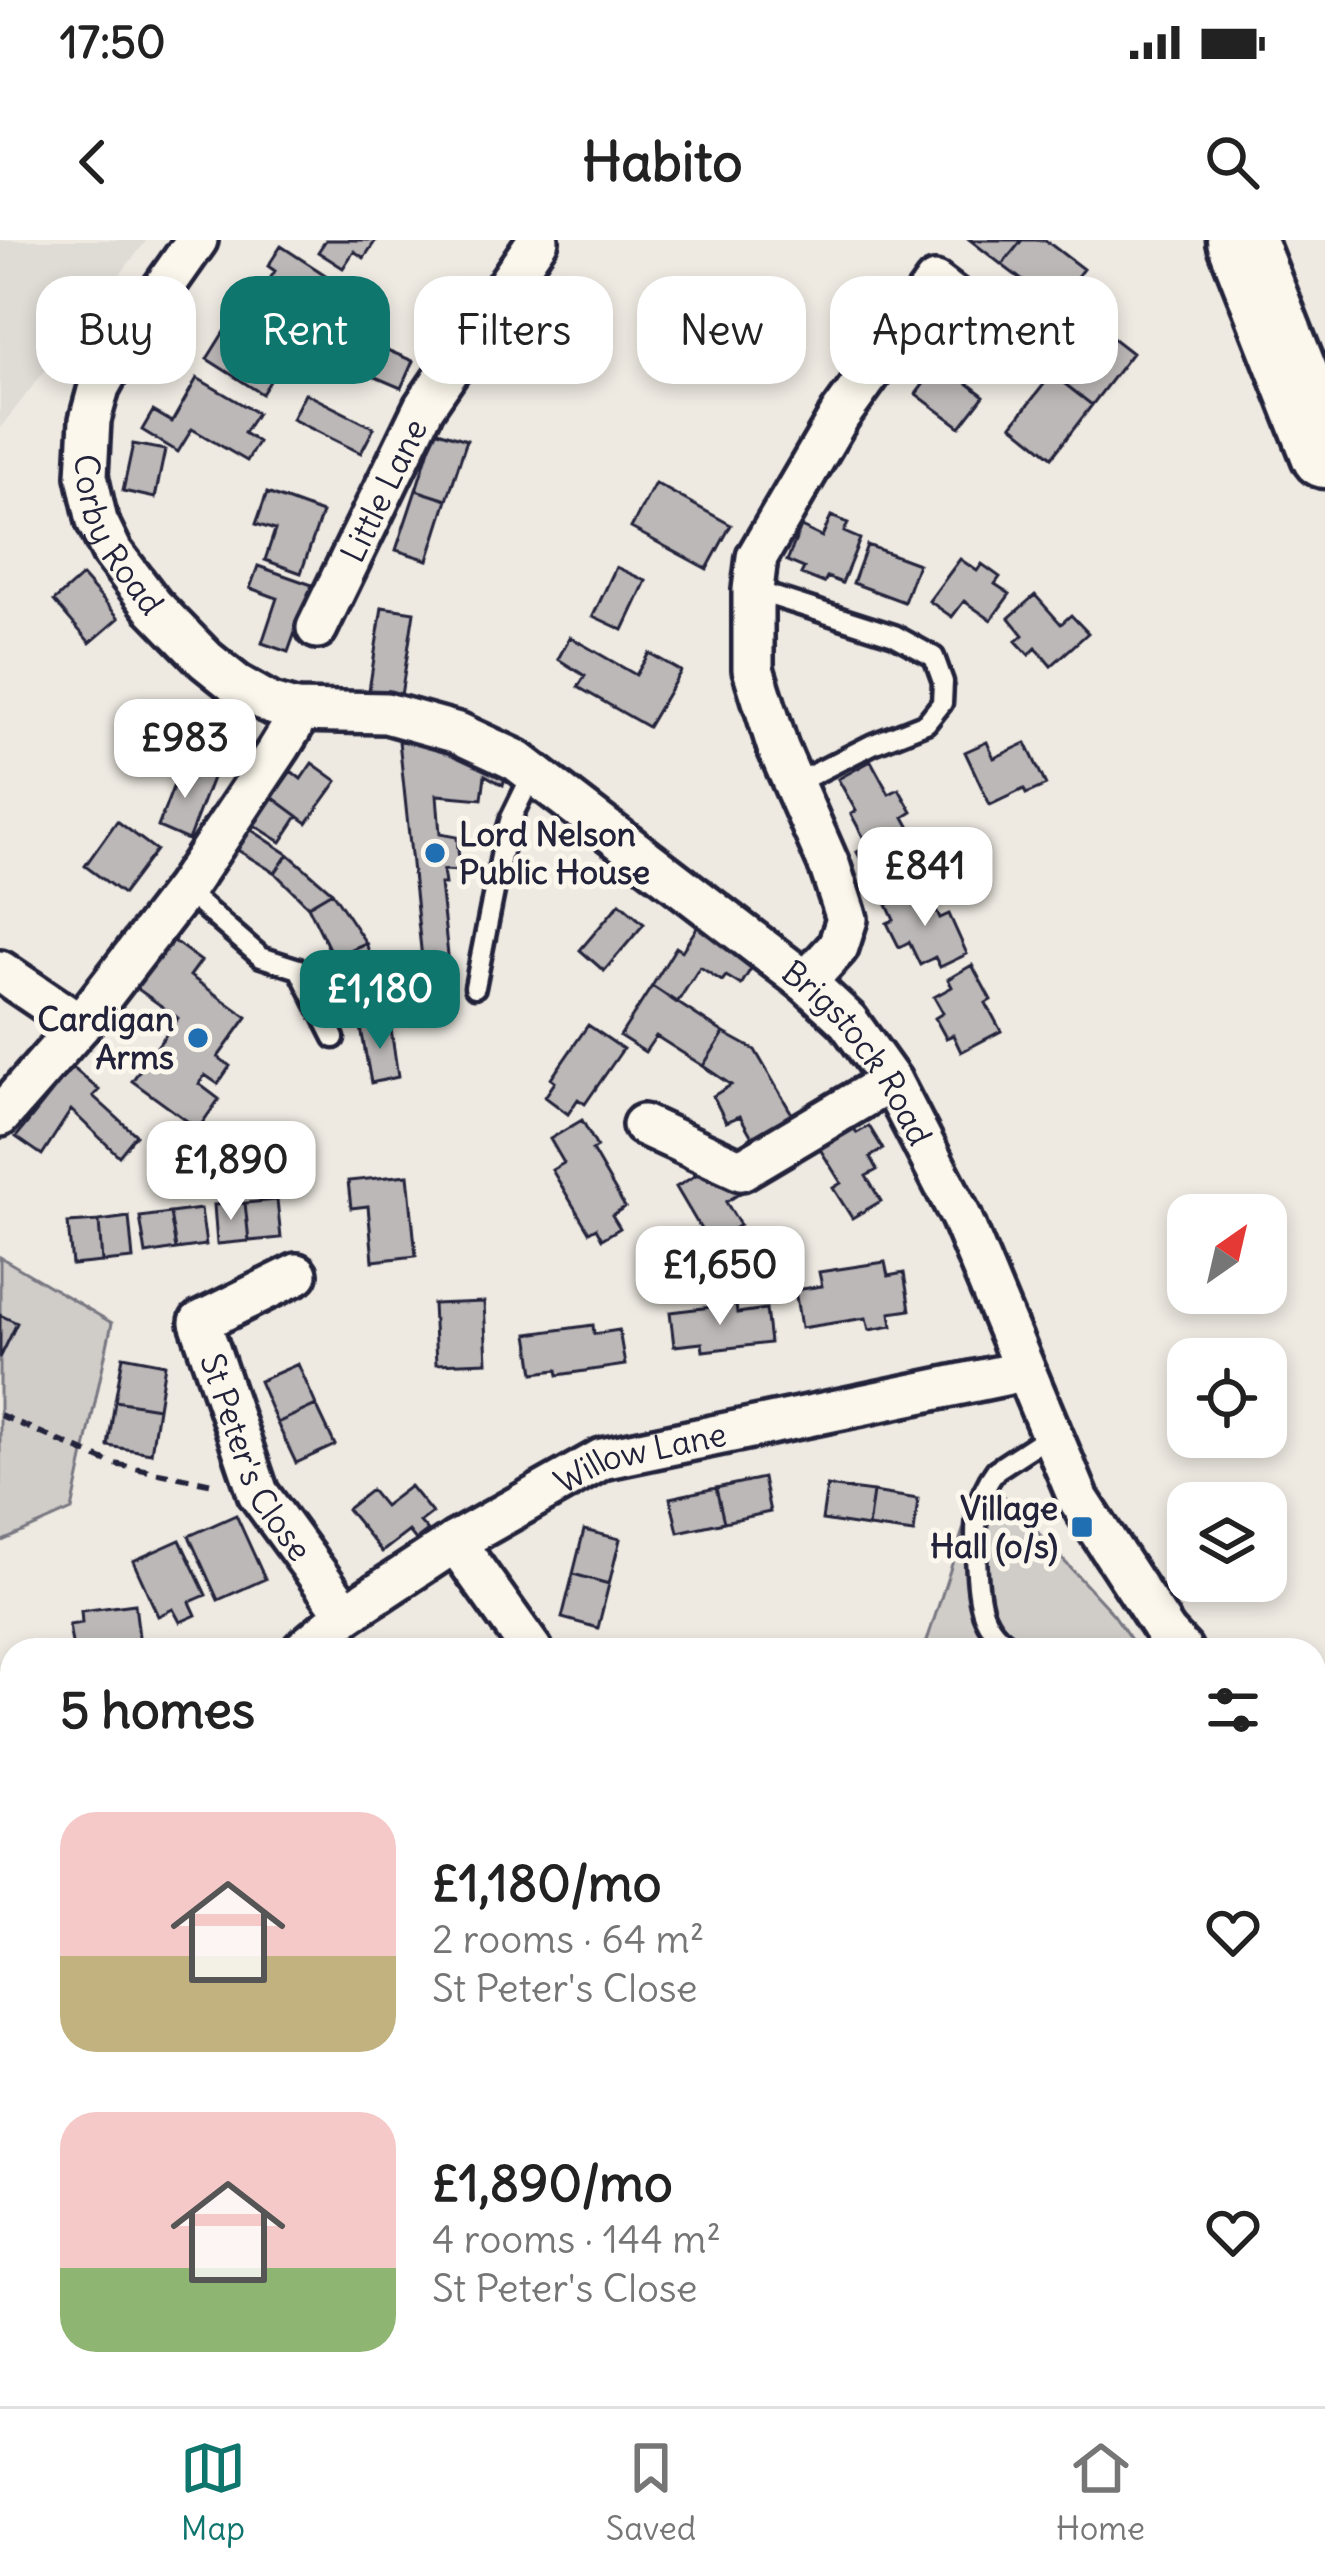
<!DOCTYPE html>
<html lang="en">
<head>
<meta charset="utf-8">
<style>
  body { margin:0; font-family:Delius,sans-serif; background:#f6f6f6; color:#222; height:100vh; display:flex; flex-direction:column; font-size:45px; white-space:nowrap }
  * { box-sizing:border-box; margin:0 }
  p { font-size:39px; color:#767676 }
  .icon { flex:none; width:66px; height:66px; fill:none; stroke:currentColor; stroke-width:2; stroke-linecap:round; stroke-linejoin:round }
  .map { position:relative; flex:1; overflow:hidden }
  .panel { position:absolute; left:0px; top:1398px; width:1326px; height:768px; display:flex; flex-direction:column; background:#fff; border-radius:36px 36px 0 0; box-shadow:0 6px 18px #0003 }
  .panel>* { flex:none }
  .banner { position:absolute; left:36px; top:36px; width:1254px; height:108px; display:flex; gap:24px }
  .needle { width:78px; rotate:34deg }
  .controls { position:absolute; left:1167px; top:954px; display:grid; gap:24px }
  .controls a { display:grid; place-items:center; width:120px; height:120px; border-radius:24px; background:#fff; box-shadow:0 6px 18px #0003; font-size:60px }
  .price { position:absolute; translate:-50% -102px; padding:0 27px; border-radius:24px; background:#fff; color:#222; font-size:39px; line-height:78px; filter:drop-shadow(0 3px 6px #0008) }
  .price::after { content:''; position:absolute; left:50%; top:72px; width:36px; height:27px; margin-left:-18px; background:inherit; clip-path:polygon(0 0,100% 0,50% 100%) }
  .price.on { background:#0f766e; color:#fff }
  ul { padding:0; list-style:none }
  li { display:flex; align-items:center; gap:36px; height:300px; padding:0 60px }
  li span { display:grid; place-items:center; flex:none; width:336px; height:240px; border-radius:36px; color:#555 }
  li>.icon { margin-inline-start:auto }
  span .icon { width:144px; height:144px; fill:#fffc; stroke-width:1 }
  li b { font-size:51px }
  h2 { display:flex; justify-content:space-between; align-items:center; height:144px; padding:0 60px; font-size:51px }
  .pill { padding:0 42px; border-radius:36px; background:#fff; box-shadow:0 6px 18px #0003; font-size:42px; line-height:108px }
  .pill.on { background:#0f766e; color:#fff }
  .status { display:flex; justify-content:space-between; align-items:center; height:84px; padding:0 60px; background:#fff; direction:ltr }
  .status svg { height:33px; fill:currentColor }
  header { display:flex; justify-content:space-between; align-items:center; height:156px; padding:0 60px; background:#fff; font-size:54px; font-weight:800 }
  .tab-bar { display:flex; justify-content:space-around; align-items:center; height:168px; border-top:3px solid #e0e0e0; background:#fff; font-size:33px; color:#767676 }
  .tab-bar a { display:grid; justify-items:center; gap:6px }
  .tab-bar .on { color:#0f766e }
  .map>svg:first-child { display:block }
</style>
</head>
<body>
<div class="status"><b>17:50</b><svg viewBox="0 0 49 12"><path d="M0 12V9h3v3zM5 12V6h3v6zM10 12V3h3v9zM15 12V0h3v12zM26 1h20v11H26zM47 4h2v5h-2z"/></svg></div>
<header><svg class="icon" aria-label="back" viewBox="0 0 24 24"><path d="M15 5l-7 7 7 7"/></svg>Habito<svg class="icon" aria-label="search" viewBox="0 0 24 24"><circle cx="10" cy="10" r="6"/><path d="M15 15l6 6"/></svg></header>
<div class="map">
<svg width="1325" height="2166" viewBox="0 0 1325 2166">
  <rect width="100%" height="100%" fill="#eeeae2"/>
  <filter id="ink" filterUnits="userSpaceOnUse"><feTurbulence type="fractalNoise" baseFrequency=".00833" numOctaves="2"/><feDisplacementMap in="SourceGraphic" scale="24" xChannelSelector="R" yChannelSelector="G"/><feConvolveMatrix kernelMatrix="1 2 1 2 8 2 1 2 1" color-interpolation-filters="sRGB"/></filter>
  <g filter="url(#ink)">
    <path fill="#dfdbd5" d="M 0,0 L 147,0 L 0,188 Z"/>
    <path fill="#d0cdc9" stroke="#797882" stroke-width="3" d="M 0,1017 L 112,1083 L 72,1270 L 0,1302 Z
      M 982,1232 L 1114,1375 L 1138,1410 L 924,1410 Z
      M 1314,1621 L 1325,1630 L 1325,2098 L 1314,2094 Z"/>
    <path fill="#bcb8b8" stroke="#22223b" stroke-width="3" d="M 326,0 L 376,0 L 364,18 L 354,11 L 343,28 L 318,12 Z
      M 970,0 L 1022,0 L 1002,25 Z
      M 1022,0 L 1045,0 L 1083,29 L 1055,65 L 1002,25 Z
      M 281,6 L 327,36 L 294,88 L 254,63 L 275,31 L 268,26 Z
      M 240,66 L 295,101 L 262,154 L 207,119 Z
      M 1092,82 L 1132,113 L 1092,165 L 1052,134 Z
      M 345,92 L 413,121 L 401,148 L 333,119 Z
      M 940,122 L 984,156 L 960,187 L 916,154 Z
      M 1052,134 L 1092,165 L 1052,217 L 1012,185 Z
      M 197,138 L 257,173 L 244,193 L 258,202 L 247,221 L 192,189 L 178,212 L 142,190 L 153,171 L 172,182 Z
      M 305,153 L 374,188 L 361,213 L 292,179 Z
      M 435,190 L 467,200 L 447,260 L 416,250 Z
      M 133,204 L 165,210 L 155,258 L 123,251 Z
      M 655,243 L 731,285 L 707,329 L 631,288 Z
      M 416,250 L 447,260 L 428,320 L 396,310 Z
      M 267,253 L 322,273 L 301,333 L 265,320 L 275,290 L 256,284 Z
      M 831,276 L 848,283 L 844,292 L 860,299 L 842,343 L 827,337 L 824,343 L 801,334 L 804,328 L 787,321 L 801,287 L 822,297 Z
      M 867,305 L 918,324 L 904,362 L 853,343 Z
      M 960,319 L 977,331 L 982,324 L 1000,337 L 995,344 L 1010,354 L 991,380 L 964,361 L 952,377 L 929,361 Z
      M 258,326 L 312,345 L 288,412 L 262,403 L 277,358 L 250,348 Z
      M 616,327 L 646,341 L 623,390 L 593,376 Z
      M 82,336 L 119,378 L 90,403 L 54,361 Z
      M 1035,355 L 1061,384 L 1071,375 L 1088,393 L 1051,426 L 1036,408 L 1029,415 L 1016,401 L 1023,395 L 1009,378 Z
      M 382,367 L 414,372 L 400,462 L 368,457 Z
      M 570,397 L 636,435 L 649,413 L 681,431 L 648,487 L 578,447 L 585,436 L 558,419 Z
      M 212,474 L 241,493 L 212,538 L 184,518 Z
      M 399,501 L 472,509 L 508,524 L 503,545 L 485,535 L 482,559 L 437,555 L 440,594 L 457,597 L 460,631 L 443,630 L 445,644 L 440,644 L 449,724 L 423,728 Z
      M 987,502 L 994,518 L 1026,503 L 1046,545 L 1026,554 L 1024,549 L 990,565 L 965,512 Z
      M 184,518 L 212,538 L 188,600 L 158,587 Z
      M 871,521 L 889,554 L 899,549 L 912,572 L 904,577 L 921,608 L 870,636 L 857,612 L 868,606 L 851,574 L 856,571 L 838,539 Z
      M 312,523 L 337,541 L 307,583 L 272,557 L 291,531 L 301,539 Z
      M 272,557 L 298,576 L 281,602 L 254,585 Z
      M 117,581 L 156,610 L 123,654 L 85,626 Z
      M 250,589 L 288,614 L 275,633 L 236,609 Z
      M 288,614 L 332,652 L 308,666 L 275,633 Z
      M 925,647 L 940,678 L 949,674 L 967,714 L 940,727 L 935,717 L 920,725 L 909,702 L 899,707 L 887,683 L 894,680 L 887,665 Z
      M 332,652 L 366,703 L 333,717 L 308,666 Z
      M 620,663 L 644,684 L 604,731 L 580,710 Z
      M 698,686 L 755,722 L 741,745 L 726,736 L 722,741 L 700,727 L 677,763 L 652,746 L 676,707 L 682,711 Z
      M 170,698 L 201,721 L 190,736 L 247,777 L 218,817 L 230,826 L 218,844 L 205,835 L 199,844 L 219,859 L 198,889 L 132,841 L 178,778 L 135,747 Z
      M 366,703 L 378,738 L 347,745 L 333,717 Z
      M 972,725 L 991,760 L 986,763 L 1001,791 L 961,812 L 953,795 L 946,798 L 935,778 L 943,773 L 934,757 L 952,747 L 948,739 Z
      M 378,738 L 390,782 L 361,788 L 347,745 Z
      M 652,746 L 724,793 L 703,826 L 656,796 L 645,812 L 620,796 Z
      M 390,782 L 398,837 L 371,843 L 361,788 Z
      M 588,785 L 623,809 L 585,864 L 578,859 L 568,874 L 545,857 L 555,842 L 551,839 Z
      M 724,793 L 755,810 L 792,874 L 752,897 L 740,876 L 726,882 L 713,856 L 731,845 L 703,826 Z
      M 72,827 L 99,850 L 93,856 L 136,895 L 119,916 L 71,870 L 42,915 L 16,897 Z
      M 582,880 L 597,907 L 592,910 L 625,967 L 612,975 L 620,988 L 602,999 L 596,988 L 589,992 L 552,930 L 564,923 L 550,899 Z
      M 849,880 L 857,893 L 869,886 L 883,909 L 870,917 L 877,930 L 866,936 L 881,961 L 852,978 L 833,948 L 841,943 L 815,901 Z
      M 723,927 L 739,954 L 726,962 L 740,985 L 709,1003 L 676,947 L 703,931 L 706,937 Z
      M 408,935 L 416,1016 L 373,1021 L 368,966 L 351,968 L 348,941 Z
      M 277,960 L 281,998 L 249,1001 L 245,963 Z
      M 245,963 L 249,1001 L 217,1004 L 214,965 Z
      M 201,969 L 206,1005 L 176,1009 L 170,973 Z
      M 170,973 L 176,1009 L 146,1014 L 140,977 Z
      M 129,977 L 133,1019 L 102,1022 L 99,981 Z
      M 99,981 L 102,1022 L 72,1025 L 68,983 Z
      M 885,1022 L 888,1036 L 904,1033 L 910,1070 L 890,1073 L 892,1086 L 869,1090 L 866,1078 L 801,1088 L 795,1050 L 822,1046 L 819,1032 Z
      M 484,1062 L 487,1122 L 436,1124 L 433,1064 Z
      M 736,1064 L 737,1073 L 766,1069 L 770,1103 L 703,1111 L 702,1103 L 674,1106 L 670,1072 Z
      M 0,1075 L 17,1083 L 0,1118 Z
      M 593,1085 L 594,1094 L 619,1090 L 625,1125 L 558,1135 L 557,1130 L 534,1133 L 528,1094 Z
      M 123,1116 L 165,1124 L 158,1168 L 115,1161 Z
      M 298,1124 L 316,1165 L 277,1183 L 259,1141 Z
      M 115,1161 L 158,1168 L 151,1213 L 108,1206 Z
      M 316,1165 L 335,1205 L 296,1223 L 277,1183 Z
      M 763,1238 L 770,1272 L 724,1282 L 716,1248 Z
      M 410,1246 L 432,1273 L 420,1282 L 428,1291 L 416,1300 L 409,1291 L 382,1312 L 347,1269 L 371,1250 L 384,1266 Z
      M 827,1246 L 873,1252 L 868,1287 L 822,1280 Z
      M 716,1248 L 724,1282 L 678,1292 L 670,1258 Z
      M 873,1252 L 918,1259 L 914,1293 L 868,1287 Z
      M 236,1275 L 265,1339 L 218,1360 L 189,1296 Z
      M 584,1290 L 620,1299 L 609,1344 L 573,1334 Z
      M 180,1300 L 206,1355 L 190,1362 L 196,1375 L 180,1382 L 173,1369 L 158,1376 L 133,1321 Z
      M 573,1334 L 609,1344 L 598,1388 L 562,1378 Z
      M 135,1364 L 140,1405 L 119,1408 L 120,1410 L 73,1410 L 69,1385 L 82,1383 L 81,1371 Z"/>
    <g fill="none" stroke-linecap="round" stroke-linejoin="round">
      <defs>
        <path id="lane" d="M 753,350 L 894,395 L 934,417 L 943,442 L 942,463 L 926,483 L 873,504 L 794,544
          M 184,650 L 261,717 L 299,729 L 334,798
          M 475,747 L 504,601 L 511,578 L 533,533
          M 1018,1410 C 1003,1402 992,1393 985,1377 C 975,1356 975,1298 977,1274 C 979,1259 987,1242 996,1230 L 1051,1194"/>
        <g id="street">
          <path id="s1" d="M 197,0 L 119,111 L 99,147 L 90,180 L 87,236 L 97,281 L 112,312 L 153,366 L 206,420 L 236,444 L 271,464 L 295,471 L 386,473 L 458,493 L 516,520 L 806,742 L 848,781 L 891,841 L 961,977 L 1079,1260 L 1166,1393 L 1182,1410"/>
          <path id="s2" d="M 317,388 L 424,167 L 538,0"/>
          <path d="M 0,731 L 80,785"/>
          <path d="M 806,742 L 838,707 L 847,679 L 830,627 L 778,508 L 753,429 L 753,350 L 757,317 L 840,175 L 935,43 L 1027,113"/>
          <path d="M 0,876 L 80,785 L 184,650 L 279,508 L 292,487 L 295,471"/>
          <path d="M 643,885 L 741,930 L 891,841"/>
          <path id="s3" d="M 297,1034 L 200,1082 L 258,1253 L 346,1374"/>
          <path d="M 455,1302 L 532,1410"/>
          <path id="s4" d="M 303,1410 L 346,1374 L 455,1302 L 602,1219 L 1005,1135 L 1022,1126"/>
          <path d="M 0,1522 L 12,1520"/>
          <path d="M 1314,1552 L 1325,1564"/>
        </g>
        <path id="highway" d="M 1241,0 L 1325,214"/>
      </defs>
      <use href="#lane" stroke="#22223b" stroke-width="27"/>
      <use href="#street" stroke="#22223b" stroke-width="48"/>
      <use href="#highway" stroke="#22223b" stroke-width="75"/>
      <path stroke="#22223b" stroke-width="6" stroke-dasharray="12 9" stroke-linecap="butt" d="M 0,1175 L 110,1223 L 218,1245
        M 958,2154 L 964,2166"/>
      <use href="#lane" stroke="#fbf7ec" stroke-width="18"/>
      <use href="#street" stroke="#fbf7ec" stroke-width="39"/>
      <use href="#highway" stroke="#fbf7ec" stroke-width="66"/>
    </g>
  </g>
  <g fill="#1f6fb2" stroke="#fbf7ec" stroke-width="4.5">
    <circle cx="435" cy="613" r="12"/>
    <circle cx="198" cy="798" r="12"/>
    <rect x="1070" y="1275" width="24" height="24" rx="6"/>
  </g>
  <g text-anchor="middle" stroke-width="10" stroke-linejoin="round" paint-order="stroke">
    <g font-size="33" fill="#22223b" stroke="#fbf7ec">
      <text dy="12" stroke="none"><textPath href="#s2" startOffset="153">Little Lane</textPath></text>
      <text dy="12" stroke="none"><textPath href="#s1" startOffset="333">Corby Road</textPath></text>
      <text dy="12" stroke="none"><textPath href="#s1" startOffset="1278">Brigstock Road</textPath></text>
      <text dy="12" stroke="none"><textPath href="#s3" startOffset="255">St Peter's Close</textPath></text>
      <text dy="12" stroke="none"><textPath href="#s4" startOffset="393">Willow Lane</textPath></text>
    </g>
    <g font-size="33" font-weight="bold" fill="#22223b" stroke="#fbf7ec" text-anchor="end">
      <text x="459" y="606" text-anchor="start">Lord Nelson<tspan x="459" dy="38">Public House</tspan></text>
      <text x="174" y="791">Cardigan<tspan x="174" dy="38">Arms</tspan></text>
      <text x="1058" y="1280">Village<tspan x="1058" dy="38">Hall (o/s)</tspan></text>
    </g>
  </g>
</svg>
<div class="controls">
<a><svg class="needle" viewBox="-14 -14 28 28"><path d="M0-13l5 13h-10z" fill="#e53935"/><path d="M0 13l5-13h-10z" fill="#767676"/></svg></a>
<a><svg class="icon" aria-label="locate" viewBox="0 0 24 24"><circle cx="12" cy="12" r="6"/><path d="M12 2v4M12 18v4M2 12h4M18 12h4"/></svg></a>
<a><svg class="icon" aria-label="layers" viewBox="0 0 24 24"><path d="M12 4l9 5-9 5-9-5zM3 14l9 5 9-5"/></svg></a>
</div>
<b class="price" style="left:185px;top:561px">£983</b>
<b class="price" style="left:925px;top:689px">£841</b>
<b class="price on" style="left:380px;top:812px">£1,180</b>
<b class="price" style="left:231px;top:983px">£1,890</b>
<b class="price" style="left:720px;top:1088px">£1,650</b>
<div class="banner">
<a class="pill">Buy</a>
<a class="pill on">Rent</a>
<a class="pill">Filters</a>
<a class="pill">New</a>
<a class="pill">Apartment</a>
</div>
<section class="panel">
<h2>5 homes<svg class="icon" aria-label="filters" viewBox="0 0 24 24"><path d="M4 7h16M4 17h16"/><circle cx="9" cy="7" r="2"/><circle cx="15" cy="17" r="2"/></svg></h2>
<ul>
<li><span style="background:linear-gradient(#f6c9c9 60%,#c2b280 0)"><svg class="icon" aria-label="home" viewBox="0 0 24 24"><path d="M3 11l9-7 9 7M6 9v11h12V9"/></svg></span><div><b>£1,180/mo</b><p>2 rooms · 64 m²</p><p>St Peter's Close</p></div><svg class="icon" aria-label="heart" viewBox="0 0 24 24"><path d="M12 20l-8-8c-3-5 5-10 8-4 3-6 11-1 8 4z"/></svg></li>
<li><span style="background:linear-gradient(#f6c9c9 65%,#8fb573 0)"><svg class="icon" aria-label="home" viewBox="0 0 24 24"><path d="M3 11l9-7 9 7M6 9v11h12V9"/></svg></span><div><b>£1,890/mo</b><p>4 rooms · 144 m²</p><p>St Peter's Close</p></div><svg class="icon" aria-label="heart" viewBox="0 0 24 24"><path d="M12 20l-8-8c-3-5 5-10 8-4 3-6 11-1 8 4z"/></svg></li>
</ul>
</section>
</div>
<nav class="tab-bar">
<a class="on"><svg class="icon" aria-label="map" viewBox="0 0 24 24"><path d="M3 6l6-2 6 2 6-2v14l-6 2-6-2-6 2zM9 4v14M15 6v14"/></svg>Map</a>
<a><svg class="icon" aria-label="saved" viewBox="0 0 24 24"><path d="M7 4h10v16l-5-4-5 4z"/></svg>Saved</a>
<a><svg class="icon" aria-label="home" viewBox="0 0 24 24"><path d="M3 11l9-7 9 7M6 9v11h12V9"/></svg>Home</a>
</nav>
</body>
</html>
